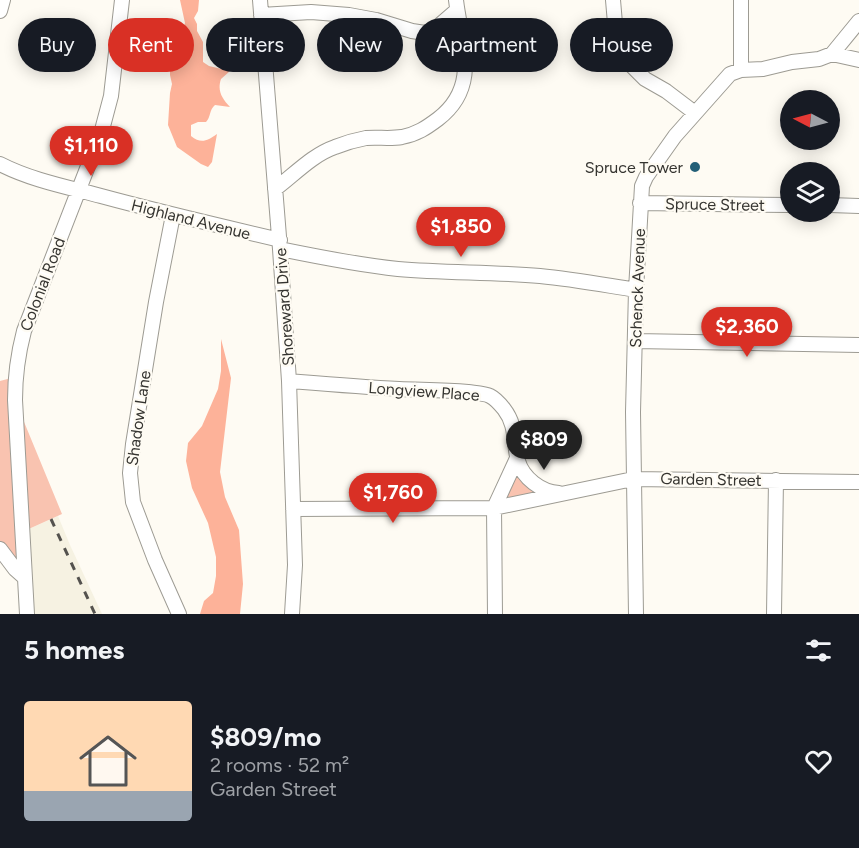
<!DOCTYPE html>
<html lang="en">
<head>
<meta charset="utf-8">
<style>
  body { margin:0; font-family:Figtree,sans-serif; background:#20242c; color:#f1f3f6; height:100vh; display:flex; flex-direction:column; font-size:22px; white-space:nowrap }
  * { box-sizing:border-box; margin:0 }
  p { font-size:20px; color:#9ea1a6 }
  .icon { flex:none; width:33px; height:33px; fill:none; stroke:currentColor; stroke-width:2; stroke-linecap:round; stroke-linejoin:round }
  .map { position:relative; height:614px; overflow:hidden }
  .details { display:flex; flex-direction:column; background:#171b24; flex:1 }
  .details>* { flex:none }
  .top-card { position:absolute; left:18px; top:18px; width:824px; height:54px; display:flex; gap:12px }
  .needle { width:39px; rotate:276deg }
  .tools { position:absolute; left:780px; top:90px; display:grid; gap:12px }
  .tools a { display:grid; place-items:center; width:60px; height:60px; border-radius:50%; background:#171b24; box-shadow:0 3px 15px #0003; font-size:30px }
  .price { position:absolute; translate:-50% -51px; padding:0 14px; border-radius:21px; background:#d93025; color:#fff; font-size:20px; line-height:39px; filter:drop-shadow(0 2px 3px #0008) }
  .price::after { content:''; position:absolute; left:50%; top:36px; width:18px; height:14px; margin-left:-9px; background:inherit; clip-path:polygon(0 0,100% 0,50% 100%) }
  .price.active { background:#222; color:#fff }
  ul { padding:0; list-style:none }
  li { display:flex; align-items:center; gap:18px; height:150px; padding:0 24px }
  li span { display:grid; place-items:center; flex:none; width:168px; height:120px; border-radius:6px; color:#555 }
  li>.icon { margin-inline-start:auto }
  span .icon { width:72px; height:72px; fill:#fffc; stroke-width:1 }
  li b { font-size:26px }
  h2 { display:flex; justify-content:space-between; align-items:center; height:72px; padding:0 24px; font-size:26px }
  .pill { padding:0 21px; border-radius:27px; background:#171b24; box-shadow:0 3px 15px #0003; font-size:21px; line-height:54px }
  .pill.active { background:#d93025; color:#fff }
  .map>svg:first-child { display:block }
</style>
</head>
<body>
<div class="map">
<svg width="859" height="614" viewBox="0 0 859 614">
  <rect width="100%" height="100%" fill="#fefbf3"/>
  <path fill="#f6f2e2" d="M 58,516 L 70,545 L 102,614 L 27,614 L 22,532 Z"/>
  <path fill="#f9c3b0" d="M 15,377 L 15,400 L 62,514 L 22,532 L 24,577 L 0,549 L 0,381 Z
    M 518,456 L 548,492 L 494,508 Z"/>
  <path fill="#fdb299" d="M 180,0 L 199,0 L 198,11 L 194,18 L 197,24 L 197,31 L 203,42 L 203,62 L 209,66 L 230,71 L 221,79 C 217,91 222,98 230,107 L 215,105 C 209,110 211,117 206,122 L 198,122 L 191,125 L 191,136 C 201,144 207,141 217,134 L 212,162 L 208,167 L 201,164 L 177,147 L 168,125 L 170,93 L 172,84 L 170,75 L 170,61 L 185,23 Z
    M 221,339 L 231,378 L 220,472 L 225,497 L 239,530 L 243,584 L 240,614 L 200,614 L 204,601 L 213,593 L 216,576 L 216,557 L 208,523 L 192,488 L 186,461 L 188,443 L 202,426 L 218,389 L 221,371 Z"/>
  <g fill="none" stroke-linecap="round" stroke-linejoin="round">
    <defs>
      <path id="minor" d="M 260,0 L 280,249 L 289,381 L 295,565 L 292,614
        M 613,0 L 616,35 L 618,44 L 622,53 L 630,64 L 645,79 L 666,91 L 695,113
        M 741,0 L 741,70
        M 0,11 L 3,0
        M 261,15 L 311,12 L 349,15 L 376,20 L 412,31 L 425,33 L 435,29 L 457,10
        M 832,54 L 859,21
        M 0,164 C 31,180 67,187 101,196 C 160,212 220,226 280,240
        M 275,189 C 294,175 312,155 335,147 C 345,143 355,140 366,138 C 378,137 390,139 402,137 C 417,134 426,128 438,119 C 481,86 461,43 456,0
        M 640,203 L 790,205
        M 830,205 L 859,206
        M 173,215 L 156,302 L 133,444 L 130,473 L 133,502 L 155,560 L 179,614
        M 280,249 C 319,257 358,265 398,269 C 445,273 493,272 540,276 C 573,279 604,285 636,290
        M 635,341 L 859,345
        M 289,381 C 326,384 362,387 399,389 C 422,390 445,390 468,392 C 475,393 484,393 490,396 C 496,399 500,404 504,409 C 517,426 513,441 518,461 C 523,478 541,492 559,493
        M 293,509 L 494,508 L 633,479 L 859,482
        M 0,549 L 15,569 L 24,577
        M 27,614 L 15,400 C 15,376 18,354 24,331 L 102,130 L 111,96 L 122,0
        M 495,614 L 494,508 L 518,456
        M 636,614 L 633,412 L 636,290 L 642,186 L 646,177 L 675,136 L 730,74 L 741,70 L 763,69 L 792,62 L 819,59 L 832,54 L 859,60
        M 774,614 L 776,480"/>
    </defs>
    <use href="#minor" stroke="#9d9b93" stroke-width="16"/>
    <use href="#minor" stroke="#fff" stroke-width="14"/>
    <path stroke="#54524e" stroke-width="3" stroke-dasharray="8 8" stroke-linecap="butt" d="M 51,519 L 95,614"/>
  </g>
  <circle fill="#235f77" stroke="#fefbf3" stroke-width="2" cx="695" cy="167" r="6"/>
  <g text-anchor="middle" stroke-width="4.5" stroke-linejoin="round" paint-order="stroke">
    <g font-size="16" fill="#353430" stroke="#fefbf3" text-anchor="end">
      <text x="683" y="173">Spruce Tower</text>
    </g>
    <g font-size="16" fill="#353430" stroke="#fefbf3">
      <text transform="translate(715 204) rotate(1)" y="6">Spruce Street</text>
      <text transform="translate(191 219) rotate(14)" y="6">Highland Avenue</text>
      <text transform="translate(42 284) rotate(-69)" y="6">Colonial Road</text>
      <text transform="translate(637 288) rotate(-88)" y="6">Schenck Avenue</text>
      <text transform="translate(284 307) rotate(-94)" y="6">Shoreward Drive</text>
      <text transform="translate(424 391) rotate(4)" y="6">Longview Place</text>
      <text transform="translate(138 418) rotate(-82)" y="6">Shadow Lane</text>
      <text transform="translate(711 479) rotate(1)" y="6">Garden Street</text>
    </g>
  </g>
</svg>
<div class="tools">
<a><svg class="needle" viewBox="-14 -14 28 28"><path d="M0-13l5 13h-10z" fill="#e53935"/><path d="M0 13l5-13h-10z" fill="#9ea1a6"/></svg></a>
<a><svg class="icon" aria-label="layers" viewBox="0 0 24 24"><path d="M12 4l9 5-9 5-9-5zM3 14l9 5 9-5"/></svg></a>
</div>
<b class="price" style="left:91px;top:177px">$1,110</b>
<b class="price" style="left:461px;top:258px">$1,850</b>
<b class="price" style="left:747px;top:358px">$2,360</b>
<b class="price active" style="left:544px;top:471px">$809</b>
<b class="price" style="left:393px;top:524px">$1,760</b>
<div class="top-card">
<a class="pill">Buy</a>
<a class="pill active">Rent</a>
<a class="pill">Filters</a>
<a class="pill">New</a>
<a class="pill">Apartment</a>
<a class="pill">House</a>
</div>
</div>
<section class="details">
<h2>5 homes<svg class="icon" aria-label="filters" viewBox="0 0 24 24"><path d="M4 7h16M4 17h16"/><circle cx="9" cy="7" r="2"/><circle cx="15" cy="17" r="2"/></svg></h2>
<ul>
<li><span style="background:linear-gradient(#ffd9b3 75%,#9aa5b1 0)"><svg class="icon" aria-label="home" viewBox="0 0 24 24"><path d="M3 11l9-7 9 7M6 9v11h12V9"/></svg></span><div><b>$809/mo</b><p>2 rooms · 52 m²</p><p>Garden Street</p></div><svg class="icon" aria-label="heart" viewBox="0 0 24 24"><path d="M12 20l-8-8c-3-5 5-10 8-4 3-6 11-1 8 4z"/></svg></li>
</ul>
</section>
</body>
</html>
